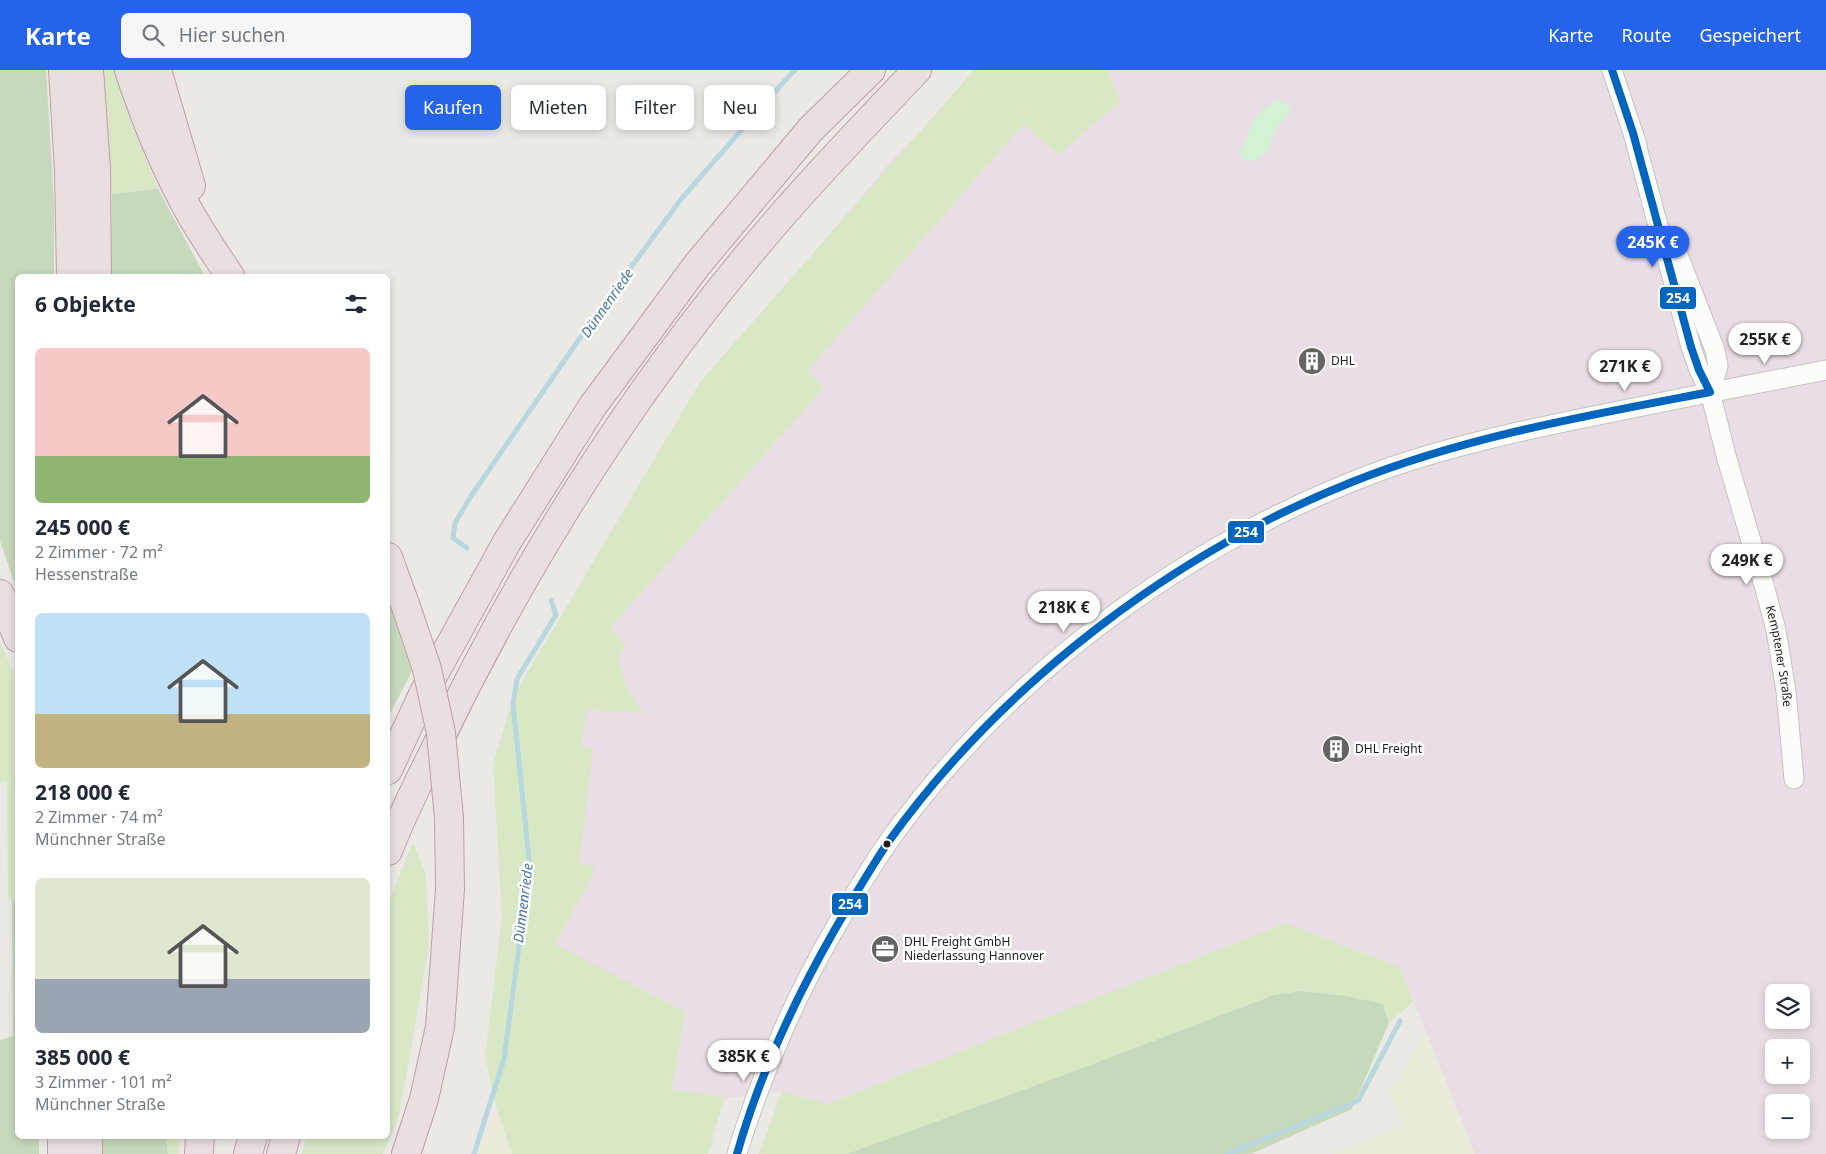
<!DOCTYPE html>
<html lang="de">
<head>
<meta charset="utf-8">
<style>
  body { margin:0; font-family:"Noto Sans",sans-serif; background:#f6f6f7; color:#1f2937; height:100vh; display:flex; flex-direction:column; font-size:19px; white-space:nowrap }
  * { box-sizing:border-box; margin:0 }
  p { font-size:16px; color:#747a83 }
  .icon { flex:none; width:28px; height:28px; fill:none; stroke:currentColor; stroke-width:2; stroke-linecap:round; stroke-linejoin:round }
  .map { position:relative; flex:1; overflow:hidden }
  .details { position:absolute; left:15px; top:204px; width:375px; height:865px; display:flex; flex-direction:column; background:#fff; border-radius:8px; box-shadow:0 2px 8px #0003 }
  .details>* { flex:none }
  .top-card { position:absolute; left:405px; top:15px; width:475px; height:45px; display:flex; gap:10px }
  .fabs { position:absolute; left:1765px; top:914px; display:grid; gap:10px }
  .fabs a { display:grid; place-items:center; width:45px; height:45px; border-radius:8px; background:#fff; box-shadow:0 2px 8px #0003; font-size:25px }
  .price { position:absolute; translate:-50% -42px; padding:0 11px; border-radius:18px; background:#fff; color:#222; font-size:16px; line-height:32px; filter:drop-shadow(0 1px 2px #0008) }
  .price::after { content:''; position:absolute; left:50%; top:30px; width:15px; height:11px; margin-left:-8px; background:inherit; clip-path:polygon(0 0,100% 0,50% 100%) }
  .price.on { background:#2563eb; color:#fff }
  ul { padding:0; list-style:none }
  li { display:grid; align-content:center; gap:10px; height:265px; padding:0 20px }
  li span { display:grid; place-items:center; height:155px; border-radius:8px; color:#555 }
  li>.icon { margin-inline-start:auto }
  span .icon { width:90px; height:90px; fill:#fffc; stroke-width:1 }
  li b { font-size:21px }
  h2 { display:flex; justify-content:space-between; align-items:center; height:60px; padding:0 20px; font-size:21px }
  .chip { padding:0 18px; border-radius:8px; background:#fff; box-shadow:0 2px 8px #0003; font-size:18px; line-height:45px }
  .chip.on { background:#2563eb; color:#fff }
  header { display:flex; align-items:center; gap:30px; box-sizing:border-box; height:70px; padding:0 25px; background:#2563eb; color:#fff }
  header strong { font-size:24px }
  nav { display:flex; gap:28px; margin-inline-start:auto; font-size:18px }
  .search { width:350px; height:45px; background:#f6f6f7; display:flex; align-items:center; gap:12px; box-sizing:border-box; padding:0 18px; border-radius:8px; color:#747a83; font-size:19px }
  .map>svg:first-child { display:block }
</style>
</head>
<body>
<header>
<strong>Karte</strong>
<div class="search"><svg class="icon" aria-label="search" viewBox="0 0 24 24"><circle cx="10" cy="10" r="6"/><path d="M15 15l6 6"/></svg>Hier suchen</div>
<nav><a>Karte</a><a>Route</a><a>Gespeichert</a></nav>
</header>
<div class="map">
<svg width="1826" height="1084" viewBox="0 0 1826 1084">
  <rect width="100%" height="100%" fill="#ebe9e6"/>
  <path fill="#e9dee5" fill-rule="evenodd" d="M 991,0 L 1826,0 L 1826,1084 L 1475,1084 L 1400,897 L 1285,853 L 827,1034 L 782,1021 L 716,1030 L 521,987 L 594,492 L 707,310 L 896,85 ZM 1774,922 L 1801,922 L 1801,950 L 1774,950 ZM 1774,978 L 1801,978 L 1801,1005 L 1774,1005 ZM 1774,1032 L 1801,1032 L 1801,1060 L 1774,1060 Z"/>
  <path fill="#eaebd9" d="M 1425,962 L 1474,1084 L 1333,1084 L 1402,1055 L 1390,1022 Z
    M 497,1040 L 512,1084 L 477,1084 Z"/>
  <path fill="#d8e8c5" d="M 99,0 L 114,0 L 126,40 L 158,119 L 112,124 Z
    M 974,0 L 1107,0 L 1121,31 L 1058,85 L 1024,54 L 808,300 L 824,318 L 610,558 L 625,575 L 619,588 L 625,613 L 642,642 L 586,640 L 581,677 L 593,679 L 579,794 L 594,796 L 592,807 L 555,874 L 685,942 L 672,1019 L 725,1027 L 708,1084 L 512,1084 L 497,1040 L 485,987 L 502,847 L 493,694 L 514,625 L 700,312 Z
    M 0,571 L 17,611 L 17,833 L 8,828 L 7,711 L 0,712 Z
    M 413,772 L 426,804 L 429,877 L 399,1046 L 383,1084 L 302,1084 L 307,1066 L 388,1066 L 388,835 Z
    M 1285,853 L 1400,897 L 1413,932 L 1389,953 L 1383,934 L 1346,926 L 1300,921 L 1274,925 L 1056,1008 L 847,1084 L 759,1084 L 782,1021 L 827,1034 Z
    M 166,1066 L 179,1066 L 179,1084 L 168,1084 Z"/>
  <path fill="#c6d9bb" d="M 0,0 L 46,0 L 54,132 L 54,206 L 18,206 L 17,521 L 0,471 Z
    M 158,119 L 205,206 L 111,206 L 112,124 Z
    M 388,528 L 397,549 L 412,601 L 388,647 Z
    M 12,830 L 18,833 L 18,1066 L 39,1066 L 39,1084 L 0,1084 L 0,970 L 13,966 Z
    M 1300,921 L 1346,926 L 1383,934 L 1389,953 L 1352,1039 L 1251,1084 L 847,1084 L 1056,1008 L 1274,925 Z
    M 103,1066 L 166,1066 L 168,1084 L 102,1084 Z"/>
  <path fill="#d3f1d3" d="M 1278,29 L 1291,37 C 1287,51 1285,46 1278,56 C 1266,73 1275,83 1250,91 L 1239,86 L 1256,45 Z"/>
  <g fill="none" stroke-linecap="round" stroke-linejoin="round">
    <path stroke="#b9d7de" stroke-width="5" d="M 467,478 L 453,468 L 455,453 L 471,426 L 595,246 L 682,128 L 780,16 L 795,0
      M 474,1084 L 504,989 L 519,877 L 529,789 L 513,634 L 517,609 L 556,545 L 551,530
      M 1227,1084 L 1358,1031 L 1400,951"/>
    <defs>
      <g id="street">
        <path d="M 1612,0 L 1637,75"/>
        <path id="s1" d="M 1633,63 L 1691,277 L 1699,300 L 1710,322 L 1727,389 L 1764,515 L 1776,560 L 1786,621 L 1794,709"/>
        <path d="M 1678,185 L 1715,280 L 1718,296 L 1710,322"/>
        <path d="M 737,1084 C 742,1066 749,1048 755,1030 C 777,970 802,915 834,860 C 854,825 875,789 899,757 C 1022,592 1198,466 1391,397 C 1453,376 1516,362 1579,349 C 1661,332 1744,316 1826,300"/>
      </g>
      <path id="highway" d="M 63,0 L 69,100 L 71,206
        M 89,0 L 96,99 L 97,206
        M 129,0 C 144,46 162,91 185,134 C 198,159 215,183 230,206
        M 157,0 L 191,116
        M 388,487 L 405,534
        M 0,524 L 18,568
        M 388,700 L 423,624 L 507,472 L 592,337 L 697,195 L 811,59 L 871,0
        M 388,781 C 402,744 421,708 438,673 C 529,483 645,302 784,143 C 827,94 872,47 917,0
        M 62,1084 L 62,1066
        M 88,1084 L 88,1066
        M 199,1084 L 200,1066
        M 248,1084 L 253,1066
        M 281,1084 L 286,1066
        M 406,1084 L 424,1029 L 440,957 L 450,819 L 449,748"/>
    </defs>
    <use href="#street" stroke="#c4c3c2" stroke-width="21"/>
    <use href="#highway" stroke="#c09ea8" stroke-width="30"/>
    <use href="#street" stroke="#fcfcfb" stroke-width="19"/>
    <use href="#highway" stroke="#e9dee0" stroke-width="28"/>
    <defs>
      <path id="highway-bridge" d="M 405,534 L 427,599 L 441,663 L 449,748"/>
    </defs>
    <use href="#highway-bridge" stroke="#c09ea8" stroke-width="30" stroke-linecap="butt"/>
    <use href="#highway-bridge" stroke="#e9dee0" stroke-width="28"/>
    <defs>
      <path id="bus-1" d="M 737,1084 C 759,1006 794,931 834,861 C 852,830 869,800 889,771 C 1002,614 1173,483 1352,412 C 1467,366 1590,345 1710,322 L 1699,300 L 1691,277 L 1633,63 L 1612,0"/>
    </defs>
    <use href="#bus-1" stroke="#fff" stroke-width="11"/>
    <use href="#bus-1" stroke="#0065bd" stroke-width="8"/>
  </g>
  <defs>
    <symbol id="building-disc" viewBox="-11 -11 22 22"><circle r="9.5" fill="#656463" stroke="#fff"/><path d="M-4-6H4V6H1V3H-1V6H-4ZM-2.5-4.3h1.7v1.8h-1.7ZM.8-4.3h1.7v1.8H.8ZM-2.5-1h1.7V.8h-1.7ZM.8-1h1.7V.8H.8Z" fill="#fff"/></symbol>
    <symbol id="office-disc" viewBox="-11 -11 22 22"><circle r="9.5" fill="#656463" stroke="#fff"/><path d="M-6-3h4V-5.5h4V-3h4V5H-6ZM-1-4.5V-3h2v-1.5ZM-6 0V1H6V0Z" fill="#fff"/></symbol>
  </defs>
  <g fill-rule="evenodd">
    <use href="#building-disc" x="1296" y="275" width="32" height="32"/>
    <use href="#building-disc" x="1320" y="663" width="32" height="32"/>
    <use href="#office-disc" x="869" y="863" width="32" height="32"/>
  </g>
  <circle fill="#1d1d1d" stroke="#fff" stroke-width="2" cx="887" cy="774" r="4.5"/>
  <g text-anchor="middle" stroke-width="5" stroke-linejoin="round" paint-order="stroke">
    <g font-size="12" fill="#1d1d1d" stroke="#fff" text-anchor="start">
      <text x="1331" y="295">DHL</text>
      <text x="1355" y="683">DHL Freight</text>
      <text x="904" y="876">DHL Freight GmbH<tspan x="904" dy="14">Niederlassung Hannover</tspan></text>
    </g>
    <g font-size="12" fill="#1d1d1d" stroke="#fff">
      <text dy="4" stroke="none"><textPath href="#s1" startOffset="544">Kemptener Straße</textPath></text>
    </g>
    <g font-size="14" font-style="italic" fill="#4977a1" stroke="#fff">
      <text transform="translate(607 233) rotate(-55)" y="5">Dünnenriede</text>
      <text transform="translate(523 833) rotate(-83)" y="5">Dünnenriede</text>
    </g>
  </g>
  <g stroke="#fff" stroke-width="2">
    <rect x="1659" y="216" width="38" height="24" rx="5" fill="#0065bd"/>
    <rect x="1227" y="450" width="38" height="24" rx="5" fill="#0065bd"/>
    <rect x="831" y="822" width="38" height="24" rx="5" fill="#0065bd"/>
  </g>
  <g font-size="14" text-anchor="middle" font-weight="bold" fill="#fff">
    <text x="1678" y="233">254</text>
    <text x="1246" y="467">254</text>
    <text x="850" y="839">254</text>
  </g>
</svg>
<div class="fabs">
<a><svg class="icon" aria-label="layers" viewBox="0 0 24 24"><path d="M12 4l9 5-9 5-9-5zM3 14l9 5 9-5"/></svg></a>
<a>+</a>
<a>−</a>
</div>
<b class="price on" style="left:1653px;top:198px">245K €</b>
<b class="price" style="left:1765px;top:295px">255K €</b>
<b class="price" style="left:1625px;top:322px">271K €</b>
<b class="price" style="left:1747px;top:516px">249K €</b>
<b class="price" style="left:1064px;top:563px">218K €</b>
<b class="price" style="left:744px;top:1012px">385K €</b>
<div class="top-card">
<a class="chip on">Kaufen</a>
<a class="chip">Mieten</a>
<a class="chip">Filter</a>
<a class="chip">Neu</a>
</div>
<section class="details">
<h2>6 Objekte<svg class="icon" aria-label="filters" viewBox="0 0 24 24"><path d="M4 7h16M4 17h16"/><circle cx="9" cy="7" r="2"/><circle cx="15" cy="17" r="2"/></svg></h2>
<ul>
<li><span style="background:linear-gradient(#f6c9c9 70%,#8fb573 0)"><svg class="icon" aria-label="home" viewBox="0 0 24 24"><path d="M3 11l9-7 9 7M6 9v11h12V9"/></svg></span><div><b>245 000 €</b><p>2 Zimmer · 72 m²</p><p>Hessenstraße</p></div></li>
<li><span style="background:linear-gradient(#bfe0f5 65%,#c2b280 0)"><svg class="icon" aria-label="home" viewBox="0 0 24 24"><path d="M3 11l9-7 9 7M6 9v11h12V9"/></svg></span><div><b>218 000 €</b><p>2 Zimmer · 74 m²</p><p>Münchner Straße</p></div></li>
<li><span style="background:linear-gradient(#dfe7d0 65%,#9aa5b1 0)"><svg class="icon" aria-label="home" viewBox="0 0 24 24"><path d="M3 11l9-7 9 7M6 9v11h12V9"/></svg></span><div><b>385 000 €</b><p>3 Zimmer · 101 m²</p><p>Münchner Straße</p></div></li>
</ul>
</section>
</div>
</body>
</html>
